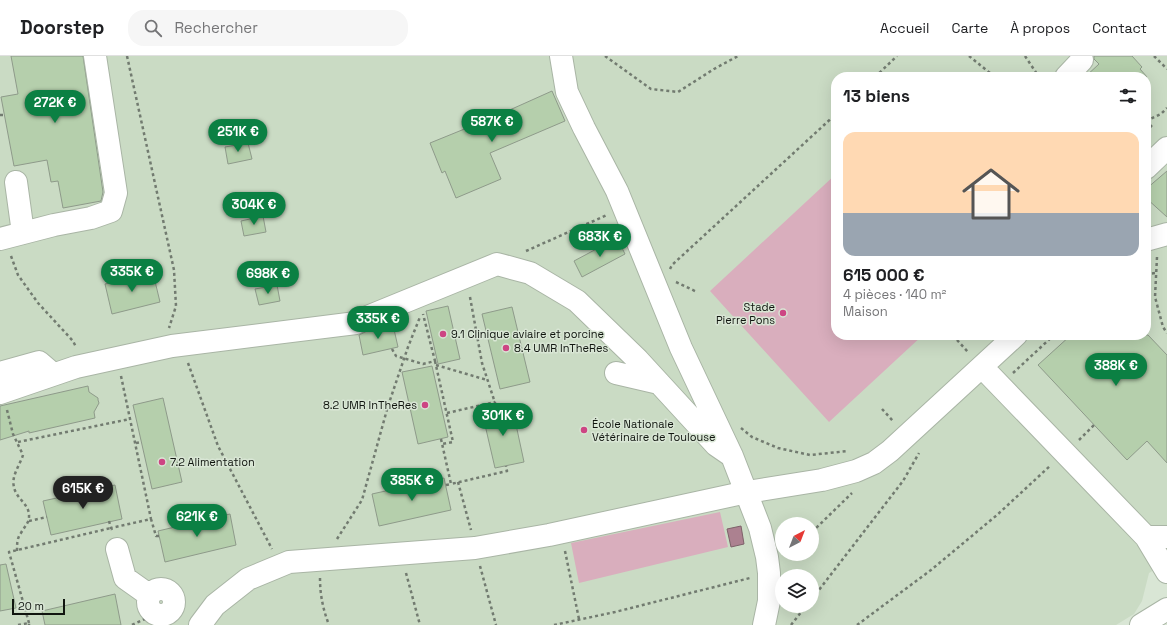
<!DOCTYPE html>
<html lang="fr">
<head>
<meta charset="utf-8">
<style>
  body { margin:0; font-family:"Space Grotesk",sans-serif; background:#f6f6f6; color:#202124; height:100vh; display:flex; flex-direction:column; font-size:15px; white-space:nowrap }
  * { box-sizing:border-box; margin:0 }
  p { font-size:13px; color:#757577 }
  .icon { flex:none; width:22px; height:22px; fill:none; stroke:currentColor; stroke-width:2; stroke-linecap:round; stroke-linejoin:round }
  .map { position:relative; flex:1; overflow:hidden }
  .sheet { position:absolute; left:831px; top:16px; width:320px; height:268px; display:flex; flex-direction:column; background:#fff; border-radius:16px; box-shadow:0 4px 16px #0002 }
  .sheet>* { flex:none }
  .needle { width:26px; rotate:42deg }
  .fabs { position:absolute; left:775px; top:461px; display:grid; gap:8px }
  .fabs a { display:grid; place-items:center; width:44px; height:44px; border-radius:50%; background:#fff; box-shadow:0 4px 16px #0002; font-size:20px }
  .scale { position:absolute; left:12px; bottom:10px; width:53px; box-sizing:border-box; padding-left:4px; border:2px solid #10150f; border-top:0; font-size:11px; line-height:14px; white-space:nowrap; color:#10150f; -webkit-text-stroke:3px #d9e6d5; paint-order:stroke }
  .price { position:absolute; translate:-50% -34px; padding:0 9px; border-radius:14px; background:#0b8043; color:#fff; font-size:13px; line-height:26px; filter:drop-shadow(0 1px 2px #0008) }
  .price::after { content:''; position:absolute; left:50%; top:24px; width:12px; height:9px; margin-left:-6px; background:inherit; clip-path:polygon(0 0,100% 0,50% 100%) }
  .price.selected { background:#222; color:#fff }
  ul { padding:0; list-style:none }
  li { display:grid; align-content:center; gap:8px; height:212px; padding:0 12px }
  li+li { border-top:1px solid #e0e0e0 }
  li span { display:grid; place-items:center; height:124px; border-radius:12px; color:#555 }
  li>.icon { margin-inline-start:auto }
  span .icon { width:72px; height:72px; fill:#fffc; stroke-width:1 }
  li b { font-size:17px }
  h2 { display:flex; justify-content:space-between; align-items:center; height:48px; padding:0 12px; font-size:17px }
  header { display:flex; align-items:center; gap:24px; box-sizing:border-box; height:56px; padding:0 20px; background:#fff; border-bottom:1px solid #e0e0e0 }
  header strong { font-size:19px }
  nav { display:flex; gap:22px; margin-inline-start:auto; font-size:14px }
  .search { width:280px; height:36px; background:#f6f6f6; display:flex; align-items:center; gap:10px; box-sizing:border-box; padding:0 14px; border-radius:16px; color:#757577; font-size:15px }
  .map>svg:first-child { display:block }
</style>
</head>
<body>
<header>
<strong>Doorstep</strong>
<div class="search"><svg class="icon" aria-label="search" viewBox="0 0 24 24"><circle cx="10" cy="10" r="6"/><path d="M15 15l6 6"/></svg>Rechercher</div>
<nav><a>Accueil</a><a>Carte</a><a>À propos</a><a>Contact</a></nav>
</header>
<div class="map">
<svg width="1167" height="569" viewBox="0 0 1167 569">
  <rect width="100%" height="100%" fill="#d9e6d5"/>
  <path fill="#cadbc4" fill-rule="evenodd" d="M 0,0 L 1167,0 L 1167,506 L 1149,517 L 1142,545 L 1134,558 L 1116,569 L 0,569 ZM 836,21 L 1146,21 L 1146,279 L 836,279 ZM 782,468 L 812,468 L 812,498 L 782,498 ZM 782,520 L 812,520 L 812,550 L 782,550 Z"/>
  <path fill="#d9aebd" d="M 836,118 L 836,279 L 923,279 L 829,366 L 710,235 Z
    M 720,456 L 728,491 L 579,527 L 571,487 Z"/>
  <path fill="#ac8190" stroke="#7d6169" d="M 741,470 L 744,488 L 731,491 L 727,473 Z"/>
  <path fill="#b5cfac" stroke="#8e9a8a" d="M 11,0 L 83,0 L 103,136 L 101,145 L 63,152 L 58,125 L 51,126 L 47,104 L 14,110 L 1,41 L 18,38 Z
    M 1094,0 L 1132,0 L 1142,11 L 1140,13 L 1147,21 L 1085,21 L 1099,8 L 1094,3 Z
    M 552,35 L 565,65 L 490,97 L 501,123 L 456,142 L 445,115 L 442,117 L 430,87 L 494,61 Z
    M 248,87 L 252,103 L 228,108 L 225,91 Z
    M 1167,115 L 1167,161 L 1146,142 L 1146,133 Z
    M 263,160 L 266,176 L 244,180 L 241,165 Z
    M 617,182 L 625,198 L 582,221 L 574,205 Z
    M 153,217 L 160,246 L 112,258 L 105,228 Z
    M 277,229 L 280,245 L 259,249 L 255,233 Z
    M 448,250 L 460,303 L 438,308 L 426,255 Z
    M 512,251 L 530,326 L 500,333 L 482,258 Z
    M 393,269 L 398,291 L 363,299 L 359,279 L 369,274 Z
    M 1071,279 L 1148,279 L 1167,299 L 1167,407 L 1147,385 L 1127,404 L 1038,309 Z
    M 432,310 L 448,381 L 418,388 L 402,316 Z
    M 88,330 L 89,336 L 98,342 L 98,344 L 99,347 L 94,356 L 95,362 L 29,377 L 29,375 L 0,384 L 0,350 Z
    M 163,342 L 182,426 L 152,433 L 133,349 Z
    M 512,350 L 524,406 L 495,412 L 482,356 Z
    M 444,422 L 451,454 L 379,470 L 372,438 Z
    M 115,429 L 122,463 L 51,479 L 43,445 Z
    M 230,458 L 236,489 L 165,506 L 158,475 Z
    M 6,508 L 16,552 L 0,555 L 0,509 Z
    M 115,538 L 121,569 L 45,569 L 42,555 Z"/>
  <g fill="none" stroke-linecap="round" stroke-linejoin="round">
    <defs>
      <path id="minor" d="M 561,0 L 567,36 L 584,72 L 617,135 L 681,292 L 732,400 L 760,472 L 767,501 L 769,517 L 769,545 L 764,569
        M 1066,21 L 1082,4
        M 1146,112 L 1167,92
        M 16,126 L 23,177
        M 0,183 L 54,169 L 91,162 L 111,155 L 116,137 L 95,0
        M 1146,184 L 1167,178
        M 982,311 L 1146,481 L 1167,516
        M 0,317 L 39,306 L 53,318
        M 616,317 L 659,327
        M 0,337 L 76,311 L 172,290 L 356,267 L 360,264 L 497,208 L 530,217 L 577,245 L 638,304 L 716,389 L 732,400
        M 1146,481 L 1167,481
        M 117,493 L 125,522 L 149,539
        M148 546a13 13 0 1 1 26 0a13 13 0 1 1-26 0Z
        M 200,569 L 215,549 L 248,523 L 289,506 L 475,492 L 549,479 L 747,436 L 822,424 L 856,415 L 874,407 L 890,395 L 1016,279
        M 1141,569 L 1167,553"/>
    </defs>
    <use href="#minor" stroke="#a9b5a5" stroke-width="24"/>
    <path stroke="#727b70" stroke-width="2.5" stroke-dasharray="3 3" stroke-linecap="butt" d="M 127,0 L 174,214 L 176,250 L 169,272
      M 605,0 L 651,33 L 678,36 L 714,13 L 738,0
      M 969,0 L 990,17 L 999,21
      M 1025,0 L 1039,21
      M 1154,0 L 1167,13
      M 875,21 L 897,0
      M 0,59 L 4,59
      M 1146,65 L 1161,58 L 1167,52
      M 1146,65 L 1152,71
      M 526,195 L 607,159
      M 11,200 L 18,219 L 38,247 L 73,285 L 76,291
      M 1157,201 L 1155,241 L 1163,271 L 1167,277
      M 670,213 L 672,209 L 836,58
      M 1146,218 L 1156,217
      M 676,226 L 697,236
      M 470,241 L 482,307 L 497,353
      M 957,284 L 968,296
      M 392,293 L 396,300 L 423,308 L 435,305 L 423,258
      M 435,305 L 453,386 L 442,388
      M 188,307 L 218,390 L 272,493
      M 436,309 L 487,324
      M 1013,317 L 1054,279
      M 121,320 L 151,463
      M 882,353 L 893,365
      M 7,354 L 13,378 L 23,399 C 20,409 11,420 14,431 C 16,443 30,448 29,461 C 29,467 24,471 21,477 C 17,482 17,488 17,495
      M 447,357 L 495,346
      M 741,372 L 752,381 L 778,392 L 810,399 L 848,395
      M 441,383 L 451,428 L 507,415 L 506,410
      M 1079,384 L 1094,369
      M 18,386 L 130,363
      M 136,387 L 141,386
      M 458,426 L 471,474
      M 446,429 L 451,428
      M 29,465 L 47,461
      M 109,465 L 111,472 L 151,463 L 156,480 L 159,480
      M 812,476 L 852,437
      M 337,483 L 362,444 L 388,350 L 408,291 L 420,261
      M 565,495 L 579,563
      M 480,510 L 496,569
      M 406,517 L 420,569
      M 320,522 C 320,539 323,553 329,569
      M 812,543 L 903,425 L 919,397
      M 29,567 L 9,496 L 111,472 L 112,474
      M 18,569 L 29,567 L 29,569
      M 132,569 L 145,563 L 149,558
      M 554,569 L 615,556 L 750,522
      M 791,569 L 806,550
      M 857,569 L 931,514 L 997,459 L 1051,409"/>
    <use href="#minor" stroke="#fff" stroke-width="22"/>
  </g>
  <g fill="#cd4583" stroke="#d9e6d5" stroke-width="1.5">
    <circle cx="783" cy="257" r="4"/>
    <circle cx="443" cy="278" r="4"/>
    <circle cx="506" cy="292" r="4"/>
    <circle cx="425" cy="349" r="4"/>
    <circle cx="584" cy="374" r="4"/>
    <circle cx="162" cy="406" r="4"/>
  </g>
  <g text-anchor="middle" stroke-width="3" stroke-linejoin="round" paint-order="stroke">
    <g font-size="11" fill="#10150f" stroke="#d9e6d5" text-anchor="start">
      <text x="775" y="255" text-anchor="end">Stade<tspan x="775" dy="13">Pierre Pons</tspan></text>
      <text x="451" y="282">9.1 Clinique aviaire et porcine</text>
      <text x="514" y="296">8.4 UMR InTheRes</text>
      <text x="417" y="353" text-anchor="end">8.2 UMR InTheRes</text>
      <text x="592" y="372">École Nationale<tspan x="592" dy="13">Vétérinaire de Toulouse</tspan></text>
      <text x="170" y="410">7.2 Alimentation</text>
    </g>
  </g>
</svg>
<div class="fabs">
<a><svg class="needle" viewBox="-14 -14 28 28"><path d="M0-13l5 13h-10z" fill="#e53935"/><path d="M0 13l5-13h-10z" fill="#757577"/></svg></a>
<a><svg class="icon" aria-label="layers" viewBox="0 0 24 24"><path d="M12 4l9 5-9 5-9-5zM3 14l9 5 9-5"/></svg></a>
</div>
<div class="scale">20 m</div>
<b class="price" style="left:55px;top:68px">272K €</b>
<b class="price" style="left:492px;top:87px">587K €</b>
<b class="price" style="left:238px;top:97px">251K €</b>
<b class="price" style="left:254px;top:170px">304K €</b>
<b class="price" style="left:600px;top:202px">683K €</b>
<b class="price" style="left:132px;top:237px">335K €</b>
<b class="price" style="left:268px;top:239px">698K €</b>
<b class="price" style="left:378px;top:284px">335K €</b>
<b class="price" style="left:1116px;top:331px">388K €</b>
<b class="price" style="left:503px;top:381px">301K €</b>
<b class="price" style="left:412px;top:446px">385K €</b>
<b class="price selected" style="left:83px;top:454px">615K €</b>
<b class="price" style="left:197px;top:482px">621K €</b>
<section class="sheet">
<h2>13 biens<svg class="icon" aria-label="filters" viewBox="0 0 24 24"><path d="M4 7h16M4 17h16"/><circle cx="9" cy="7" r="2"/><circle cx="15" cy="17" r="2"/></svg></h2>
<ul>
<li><span style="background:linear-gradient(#ffd9b3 65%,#9aa5b1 0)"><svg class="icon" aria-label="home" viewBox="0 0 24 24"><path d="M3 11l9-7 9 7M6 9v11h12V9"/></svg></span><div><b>615 000 €</b><p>4 pièces · 140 m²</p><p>Maison</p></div></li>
</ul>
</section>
</div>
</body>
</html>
